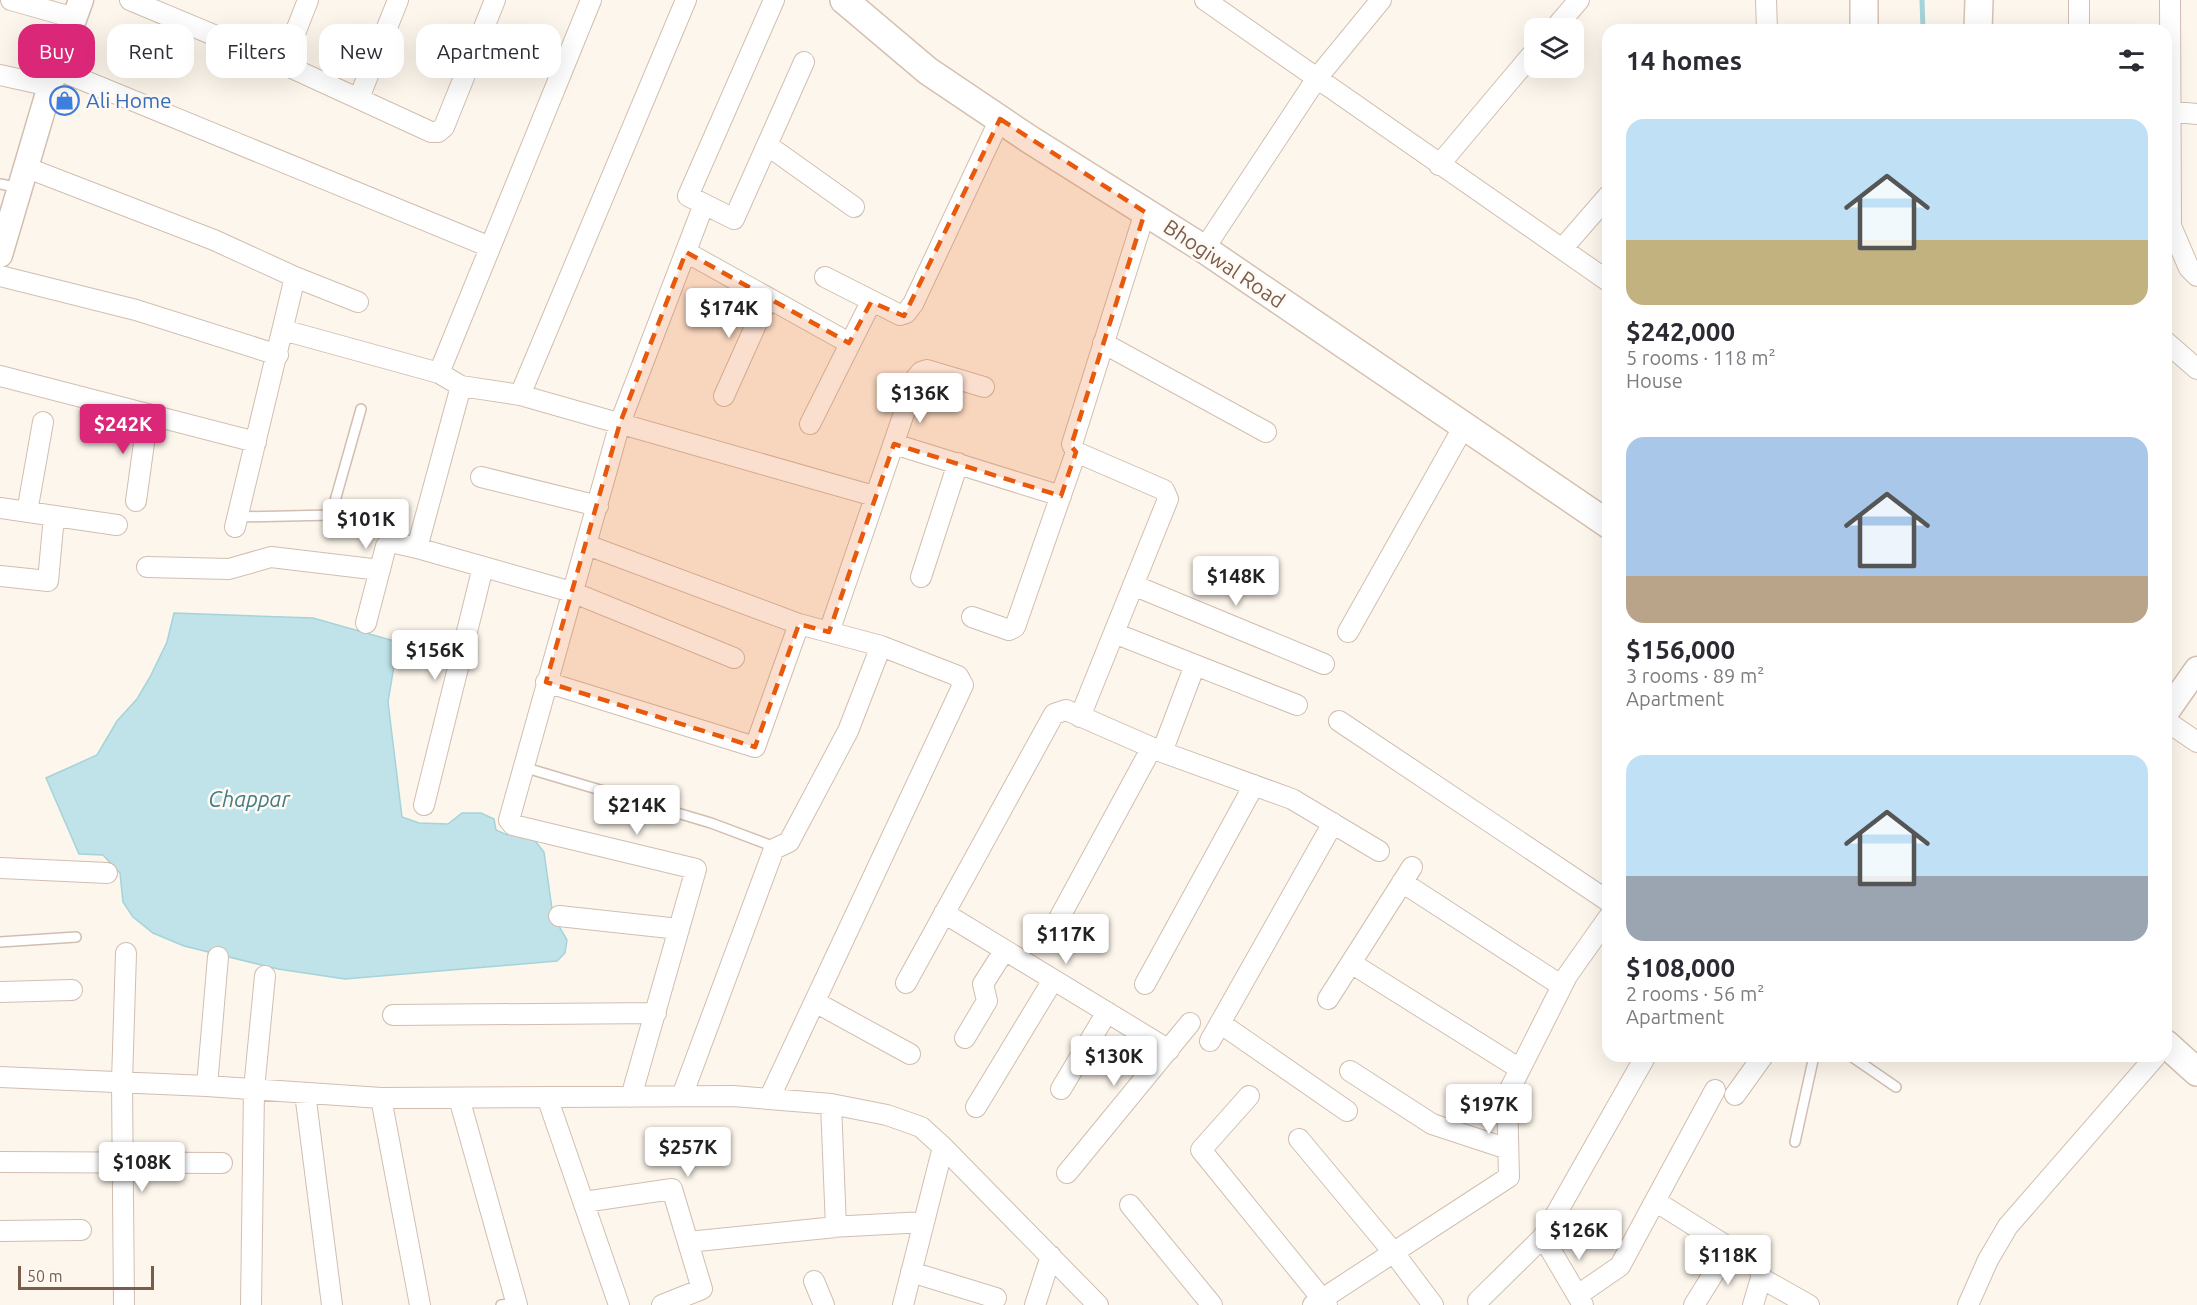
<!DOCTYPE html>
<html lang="en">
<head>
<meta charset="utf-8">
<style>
  body { margin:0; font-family:Ubuntu,sans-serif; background:#f2f2f3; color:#2b2b33; height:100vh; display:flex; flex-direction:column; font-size:22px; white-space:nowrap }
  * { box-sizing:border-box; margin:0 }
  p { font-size:20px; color:#7c7c81 }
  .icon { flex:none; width:33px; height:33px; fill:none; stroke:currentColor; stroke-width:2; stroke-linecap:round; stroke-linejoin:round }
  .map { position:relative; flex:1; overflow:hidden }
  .details { position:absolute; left:1602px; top:24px; width:570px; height:1038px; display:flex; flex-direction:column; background:#fff; border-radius:18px; box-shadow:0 6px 24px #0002 }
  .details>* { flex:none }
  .guide { position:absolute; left:18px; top:24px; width:570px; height:54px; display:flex; gap:12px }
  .fabs { position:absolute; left:1524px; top:18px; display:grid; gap:12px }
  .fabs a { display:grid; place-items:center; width:60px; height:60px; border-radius:12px; background:#fff; box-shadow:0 6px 24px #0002; font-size:30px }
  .scale { position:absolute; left:18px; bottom:15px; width:136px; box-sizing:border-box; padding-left:6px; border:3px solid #7a5c4d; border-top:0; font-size:16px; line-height:21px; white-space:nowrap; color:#7a5c4d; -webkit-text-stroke:4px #fffaf3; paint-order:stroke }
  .price { position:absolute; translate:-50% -51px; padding:0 14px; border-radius:6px; background:#fff; color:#222; font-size:20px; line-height:39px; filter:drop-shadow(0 2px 3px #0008) }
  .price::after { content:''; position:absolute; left:50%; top:36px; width:18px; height:14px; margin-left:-9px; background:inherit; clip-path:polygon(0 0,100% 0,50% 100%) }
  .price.active { background:#db2777; color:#fff }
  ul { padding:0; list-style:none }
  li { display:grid; align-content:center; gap:12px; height:318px; padding:0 24px }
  li span { display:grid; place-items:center; height:186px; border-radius:18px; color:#555 }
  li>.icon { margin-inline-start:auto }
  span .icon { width:108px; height:108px; fill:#fffc; stroke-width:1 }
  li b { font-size:26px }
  h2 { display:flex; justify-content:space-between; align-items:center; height:72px; padding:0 24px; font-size:26px }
  .chip { padding:0 21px; border-radius:18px; background:#fff; box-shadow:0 6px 24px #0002; font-size:21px; line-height:54px }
  .chip.active { background:#db2777; color:#fff }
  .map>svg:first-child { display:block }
</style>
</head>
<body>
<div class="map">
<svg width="2197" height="1305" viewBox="0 0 2197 1305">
  <rect width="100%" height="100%" fill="#fdf6ec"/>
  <path fill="#bfe3e8" stroke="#a5d3da" stroke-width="1.5" d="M 174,613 L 313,618 L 398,642 L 388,702 L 402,817 L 419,823 L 448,824 L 462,813 L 481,813 L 494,819 L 496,830 L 507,835 L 512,832 L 532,837 L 544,852 L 553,916 L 567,940 L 565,953 L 557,961 L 345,979 L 278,969 L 184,946 L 153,933 L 133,917 L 123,902 L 120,873 L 103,855 L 79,854 L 46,778 L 97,755 L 117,721 L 137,699 L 150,677 L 167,642 Z"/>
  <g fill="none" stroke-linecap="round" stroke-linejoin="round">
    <path stroke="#a5d3da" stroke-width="5" d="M 1922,0 L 1923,30"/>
    <defs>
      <path id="service" d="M 0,184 L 20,188
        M 238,517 L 331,515 L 361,409
        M 523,767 L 711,823 L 775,847
        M 0,942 L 76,937
        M 1851,1056 L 1896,1087
        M 1795,1142 L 1814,1056
        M 501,1305 L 517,1303"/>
      <path id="minor" d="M 11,0 L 75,18
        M 130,0 L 283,64 L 431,132 L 438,132 L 444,127 L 495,0
        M 1205,0 L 1608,281
        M 1766,0 L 1767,30
        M 2170,0 L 2171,226 L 2189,268 L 2197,276
        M 1555,28 L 1579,0
        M 2079,30 L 2079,0
        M 283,64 L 308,0
        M 56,69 L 490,247
        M 0,75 L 50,86
        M 359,98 L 398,0
        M 2166,111 L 2197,114
        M 767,145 L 854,207
        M 1439,165 L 1534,52
        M 25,167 L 214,240 L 295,277 L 358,302
        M 704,204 L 734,219 L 804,62
        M 1204,249 L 1317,78 L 1381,0
        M 1562,249 L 1608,196
        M 686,252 L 849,343
        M 0,276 L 136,310 L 278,355
        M 825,277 L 900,315 L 906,313 L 913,304 L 1000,119
        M 283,330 L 439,373 L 461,386 L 520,395 L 874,496
        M 2166,342 L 2197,369
        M 1103,343 L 1266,432
        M 439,373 L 591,0
        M 0,376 L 256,442
        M 461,386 L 417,548 L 572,592 L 734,658
        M 520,395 L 686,0
        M 724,396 L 768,298
        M 810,424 L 871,302
        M 894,444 L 1061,496
        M 481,477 L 598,506
        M 136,501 L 148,414
        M 0,508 L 117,525
        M 27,512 L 43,422
        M 235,527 L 295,277
        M 587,545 L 799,624 L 881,646 L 958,676 L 963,685 L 769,1099
        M 147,567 L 229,569 L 271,557 L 380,570
        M 0,576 L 48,581 L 54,516
        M 921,577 L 958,463
        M 1133,585 L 1324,664
        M 972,617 L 1009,630 L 1015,627 L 1076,452
        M 366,623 L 386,546 L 391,542 L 417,548
        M 829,632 L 916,378 L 921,372 L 927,370 L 984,387
        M 1348,632 L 1464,426
        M 1114,633 L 1297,705
        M 546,682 L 755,747 L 799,624
        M 1080,717 L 1168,499 L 1164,490 L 1076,452 L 1072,444 L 1145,212
        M 1339,721 L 1608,901
        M 2166,721 L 2197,742
        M 1162,752 L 1292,799 L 1379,851
        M 424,805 L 483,567
        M 0,868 L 107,873
        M 1402,882 L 1562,986
        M 944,913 L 1169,1050
        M 559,916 L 679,929
        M 1056,924 L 1151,749
        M 1351,963 L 1520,1069
        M 906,983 L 1054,714 L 1066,710 L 1162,752 L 1195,665
        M 1145,984 L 1254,785
        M 0,992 L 72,990
        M 1328,999 L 1412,867
        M 815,1002 L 910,1054
        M 393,1015 L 656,1013
        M 1220,1023 L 1347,1111
        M 965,1038 L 987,1001 L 983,984 L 1004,951
        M 1210,1041 L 1333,823
        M 1350,1071 L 1432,1124 L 1508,1149
        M 0,1077 L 207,1086 L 381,1098 L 733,1096 L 831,1104 L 887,1115 L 921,1127 L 943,1147 L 1098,1305
        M 207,1086 L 218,957
        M 1061,1089 L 1107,1012
        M 305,1093 L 332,1305
        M 1735,1095 L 1763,1056
        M 682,1096 L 774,849 L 789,842 L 848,731 L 881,646
        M 1249,1096 L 1201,1150 L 1327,1305
        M 547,1097 L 619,1305
        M 631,1097 L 696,869 L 513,825 L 509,820 L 620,423 L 704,204 L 688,196 L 774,0
        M 381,1098 L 420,1305
        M 459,1098 L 517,1305
        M 976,1107 L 1053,980
        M 1299,1139 L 1394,1253 L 1433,1305
        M 0,1162 L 222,1163
        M 1067,1173 L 1190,1023
        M 1655,1201 L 1715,1090
        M 584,1202 L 672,1189 L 702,1289 L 662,1305
        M 1130,1205 L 1212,1305
        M 831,1227 L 924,1222
        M 0,1231 L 81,1230
        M 1543,1237 L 1583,1305
        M 688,1242 L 836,1227 L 831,1104
        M 911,1272 L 996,1298
        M 1761,1278 L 1809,1305
        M 814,1281 L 824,1305
        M 1578,1295 L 1620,1266 L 1655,1201 L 1760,1267 L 1761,1278 L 1753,1305
        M 1478,1301 L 1543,1237 L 1644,1059
        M 124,1305 L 122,1082 L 126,953
        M 251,1305 L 254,1089 L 265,976
        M 903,1305 L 943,1147
        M 1035,1305 L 1051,1256
        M 1313,1305 L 1509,1177 L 1507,1095 L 1567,976 L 1608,918
        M 1694,1305 L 1730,1247
        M 1968,1305 L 1988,1260 L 2008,1226 L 2156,1056"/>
      <path id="tertiary" d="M 0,255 L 50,86 L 81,0
        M 2166,713 L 2197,669"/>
      <path id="secondary" d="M 844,0 L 928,71 L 1029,139 L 1204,249 L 1608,524
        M 1864,0 L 1864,30
        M 1978,30 L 1979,0
        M 2166,1044 L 2197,1072"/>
    </defs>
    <use href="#service" stroke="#d1beb0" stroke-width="12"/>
    <use href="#minor" stroke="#d1beb0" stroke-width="22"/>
    <use href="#tertiary" stroke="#d1beb0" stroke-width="27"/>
    <use href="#secondary" stroke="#d6c0b0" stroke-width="30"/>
    <use href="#service" stroke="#fff" stroke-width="9"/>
    <use href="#minor" stroke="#fff" stroke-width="20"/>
    <use href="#tertiary" stroke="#fff" stroke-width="24"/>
    <use href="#secondary" stroke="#fff" stroke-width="27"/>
  </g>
  <path fill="#e8590c" fill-opacity="0.2" stroke="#e8590c" stroke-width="4.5" stroke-dasharray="12 8" stroke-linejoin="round" d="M 1000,119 L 1145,212 L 1071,446 L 1076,452 L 1061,496 L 894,444 L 829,632 L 799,624 L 755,747 L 546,682 L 620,423 L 686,252 L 849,343 L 871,302 L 904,316 Z"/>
  <defs>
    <symbol id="shop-ring" viewBox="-11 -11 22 22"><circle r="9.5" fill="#fffaf3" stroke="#3f7fe0" stroke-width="1.5"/><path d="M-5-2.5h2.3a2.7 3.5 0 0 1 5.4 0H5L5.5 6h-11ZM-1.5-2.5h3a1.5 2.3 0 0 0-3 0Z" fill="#3f7fe0"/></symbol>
  </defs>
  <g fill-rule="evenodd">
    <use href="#shop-ring" x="48" y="84" width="33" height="33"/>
  </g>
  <g text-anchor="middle" stroke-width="5" stroke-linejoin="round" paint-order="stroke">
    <g font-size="21" fill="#366cbe" stroke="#fffaf3" text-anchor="start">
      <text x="86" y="108">Ali Home</text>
    </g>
    <g font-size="21" fill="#7a5c4d" stroke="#fffaf3">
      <text transform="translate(1224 264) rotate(34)" y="7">Bhogiwal Road</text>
    </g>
    <g font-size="22" font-style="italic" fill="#437c86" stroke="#fffaf3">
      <text x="249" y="807">Chappar</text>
    </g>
  </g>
</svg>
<div class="fabs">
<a><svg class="icon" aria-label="layers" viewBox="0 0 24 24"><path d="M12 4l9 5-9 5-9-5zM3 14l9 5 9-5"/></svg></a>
</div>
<div class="scale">50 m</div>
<b class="price" style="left:729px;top:339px">$174K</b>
<b class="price" style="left:920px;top:424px">$136K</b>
<b class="price active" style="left:123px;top:455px">$242K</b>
<b class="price" style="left:366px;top:550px">$101K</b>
<b class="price" style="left:1236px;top:607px">$148K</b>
<b class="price" style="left:435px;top:681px">$156K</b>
<b class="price" style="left:637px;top:836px">$214K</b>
<b class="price" style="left:1066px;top:965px">$117K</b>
<b class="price" style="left:1114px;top:1087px">$130K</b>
<b class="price" style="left:1489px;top:1135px">$197K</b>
<b class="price" style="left:688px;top:1178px">$257K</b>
<b class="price" style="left:142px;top:1193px">$108K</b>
<b class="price" style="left:1579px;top:1261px">$126K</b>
<b class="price" style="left:1728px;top:1286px">$118K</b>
<div class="guide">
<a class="chip active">Buy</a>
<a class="chip">Rent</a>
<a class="chip">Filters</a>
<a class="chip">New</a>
<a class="chip">Apartment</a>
</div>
<section class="details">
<h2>14 homes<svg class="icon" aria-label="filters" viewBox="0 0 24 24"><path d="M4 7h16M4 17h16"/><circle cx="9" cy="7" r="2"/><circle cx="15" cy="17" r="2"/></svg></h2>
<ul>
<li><span style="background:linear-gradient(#bfe0f5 65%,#c2b280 0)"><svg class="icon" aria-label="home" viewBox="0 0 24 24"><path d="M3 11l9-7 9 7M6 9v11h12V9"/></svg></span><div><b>$242,000</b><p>5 rooms · 118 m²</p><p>House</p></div></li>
<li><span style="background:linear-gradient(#a9c7e8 75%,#b9a48a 0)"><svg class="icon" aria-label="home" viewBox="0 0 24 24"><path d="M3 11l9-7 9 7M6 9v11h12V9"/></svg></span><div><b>$156,000</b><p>3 rooms · 89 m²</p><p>Apartment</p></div></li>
<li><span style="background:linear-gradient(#bfe0f5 65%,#9aa5b1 0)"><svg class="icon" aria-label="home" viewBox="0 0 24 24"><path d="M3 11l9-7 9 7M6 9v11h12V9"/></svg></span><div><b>$108,000</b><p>2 rooms · 56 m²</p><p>Apartment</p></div></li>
</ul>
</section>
</div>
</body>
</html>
